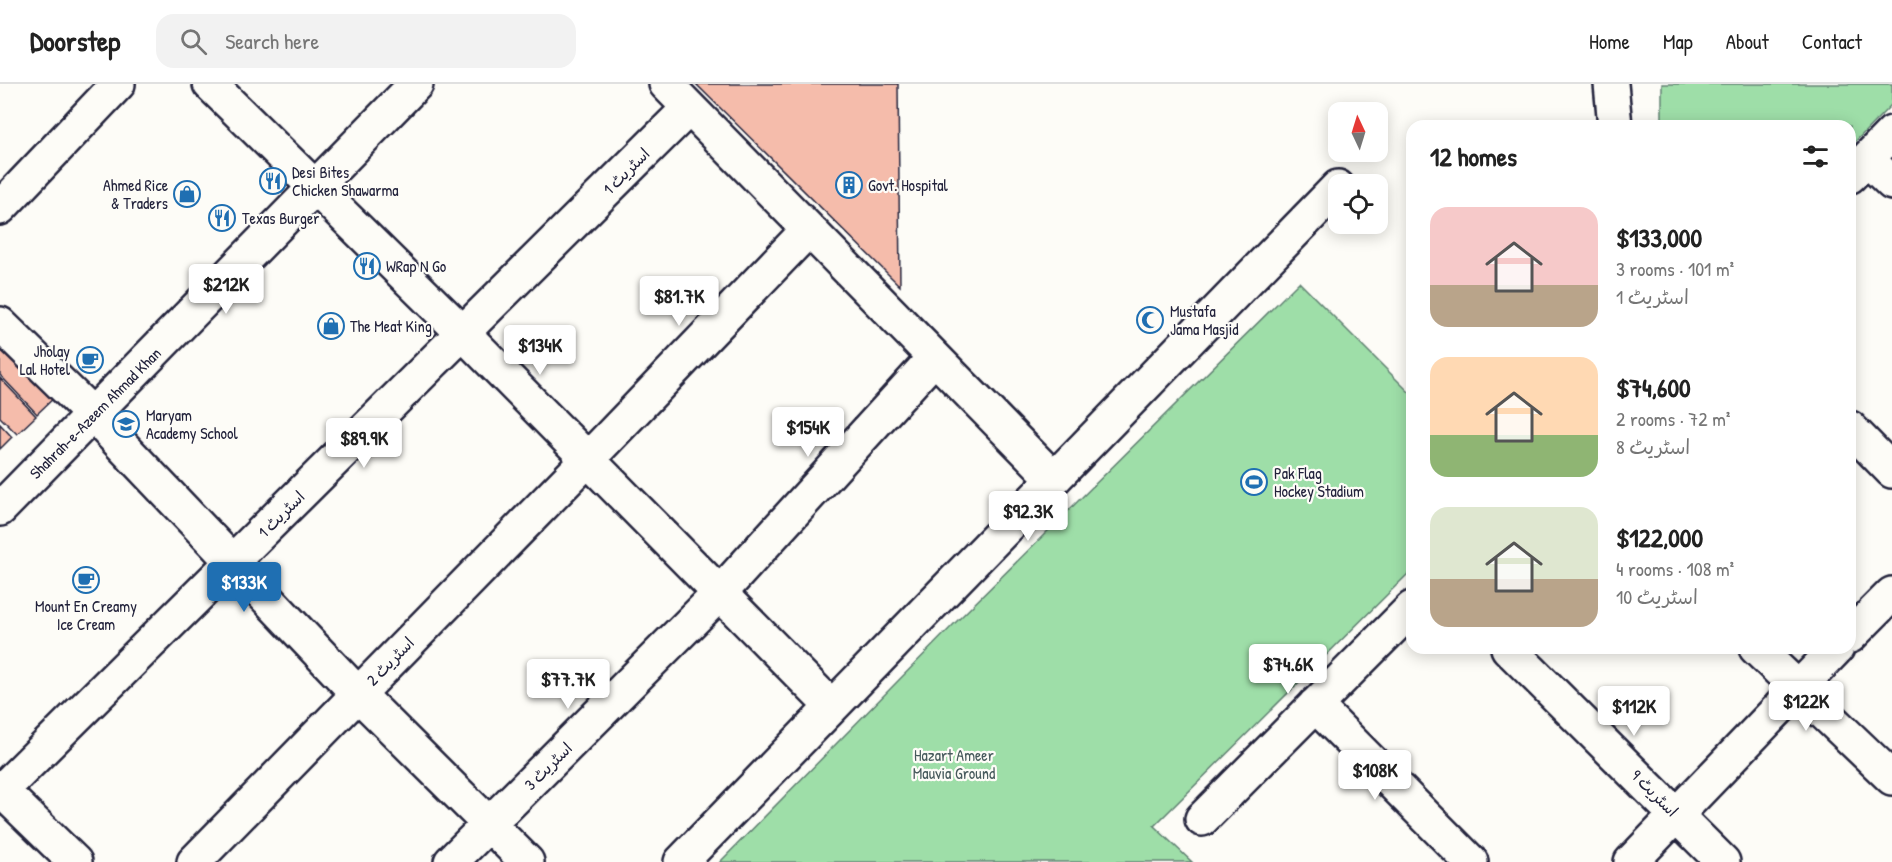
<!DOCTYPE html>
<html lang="en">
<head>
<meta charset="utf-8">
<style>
  body { margin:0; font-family:"Patrick Hand","Playpen Sans Arabic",sans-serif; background:#f2f2f2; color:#222; height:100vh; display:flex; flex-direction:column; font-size:22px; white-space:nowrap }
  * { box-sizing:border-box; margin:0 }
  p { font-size:20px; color:#767676 }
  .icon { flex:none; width:33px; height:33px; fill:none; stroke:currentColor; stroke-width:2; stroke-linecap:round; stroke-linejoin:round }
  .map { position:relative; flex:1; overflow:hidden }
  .drawer { position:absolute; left:1406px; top:36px; width:450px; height:534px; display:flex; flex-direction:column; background:#fff; border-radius:18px; box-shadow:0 3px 15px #0003 }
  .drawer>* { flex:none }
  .needle { width:39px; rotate:356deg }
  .tools { position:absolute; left:1328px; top:18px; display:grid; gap:12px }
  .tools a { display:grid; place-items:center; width:60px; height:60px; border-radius:12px; background:#fff; box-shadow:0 3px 15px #0003; font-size:30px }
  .price { position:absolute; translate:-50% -51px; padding:0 14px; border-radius:6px; background:#fff; color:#222; font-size:20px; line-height:39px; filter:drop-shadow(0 2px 3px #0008) }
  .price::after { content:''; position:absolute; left:50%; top:36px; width:18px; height:14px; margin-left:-9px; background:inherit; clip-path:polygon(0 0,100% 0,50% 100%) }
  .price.active { background:#1f6fb2; color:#fff }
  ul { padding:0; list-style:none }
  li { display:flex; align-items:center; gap:18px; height:150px; padding:0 24px }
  li span { display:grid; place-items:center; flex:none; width:168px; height:120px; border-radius:18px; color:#555 }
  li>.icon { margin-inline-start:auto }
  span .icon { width:72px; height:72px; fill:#fffc; stroke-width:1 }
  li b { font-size:26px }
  h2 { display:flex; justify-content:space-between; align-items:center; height:72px; padding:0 24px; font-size:26px }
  header { display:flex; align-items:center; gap:36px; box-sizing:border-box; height:84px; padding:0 30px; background:#fff; border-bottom:2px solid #e0e0e0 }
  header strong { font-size:28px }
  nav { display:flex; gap:33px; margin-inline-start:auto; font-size:21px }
  .search { width:420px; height:54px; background:#f2f2f2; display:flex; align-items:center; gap:15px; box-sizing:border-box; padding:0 21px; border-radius:18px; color:#767676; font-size:22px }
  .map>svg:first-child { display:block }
</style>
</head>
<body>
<header>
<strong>Doorstep</strong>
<div class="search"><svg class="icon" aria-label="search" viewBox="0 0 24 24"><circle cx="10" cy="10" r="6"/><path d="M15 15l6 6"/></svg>Search here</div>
<nav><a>Home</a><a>Map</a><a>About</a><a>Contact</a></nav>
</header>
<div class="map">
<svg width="1892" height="778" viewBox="0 0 1892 778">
  <rect width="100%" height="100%" fill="#fdfcf7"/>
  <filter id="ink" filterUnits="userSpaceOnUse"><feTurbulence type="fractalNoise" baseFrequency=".0167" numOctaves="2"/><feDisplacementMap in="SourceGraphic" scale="12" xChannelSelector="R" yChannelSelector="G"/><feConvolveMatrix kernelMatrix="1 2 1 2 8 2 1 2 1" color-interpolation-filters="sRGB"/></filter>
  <g filter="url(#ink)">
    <path fill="#9edea8" stroke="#608072" stroke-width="1.5" d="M 1662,0 L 1892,0 L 1892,20 L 1850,63 L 1850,42 L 1662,42 Z
      M 1299,198 L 1411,310 L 1411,487 L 1154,742 L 1192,778 L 720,778 L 953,541 Z"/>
    <path fill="#f5bcab" stroke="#22223b" stroke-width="1.5" d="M 696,0 L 898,0 L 900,202 Z
      M 9,261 L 57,311 L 37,330 L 0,291 L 0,269 Z
      M 0,294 L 36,332 L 17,350 L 0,333 Z
      M 0,340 L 12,353 L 0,365 Z"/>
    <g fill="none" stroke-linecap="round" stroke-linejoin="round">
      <defs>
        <path id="minor" d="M 210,0 L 464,250 L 832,623
          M 666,0 L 1054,395
          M 1611,0 L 1615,42
          M 1867,75 L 1892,99
          M 1850,92 L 1892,49
          M 0,124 L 118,0
          M 0,240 L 93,331 L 358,610 L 527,778
          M 1850,344 L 1892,387
          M 0,425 L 416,0
          M 1850,552 L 1892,510
          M 1508,564 L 1723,778
          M 1756,564 L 1892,694
          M 1315,621 L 1471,778
          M 0,705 L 75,778
          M 0,708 L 689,24
          M 1202,735 L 1412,524
          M 194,778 L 587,376 L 808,146
          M 451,778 L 720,509 L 934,274
          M 681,778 L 1338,103
          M 1631,778 L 1837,564"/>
      </defs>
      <use href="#minor" stroke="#22223b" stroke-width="38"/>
      <use href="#minor" stroke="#fdfcf7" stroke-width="33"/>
    </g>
  </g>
  <defs>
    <symbol id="restaurant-ring" viewBox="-11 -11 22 22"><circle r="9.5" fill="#fdfcf7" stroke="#1f6fb2" stroke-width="1.5"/><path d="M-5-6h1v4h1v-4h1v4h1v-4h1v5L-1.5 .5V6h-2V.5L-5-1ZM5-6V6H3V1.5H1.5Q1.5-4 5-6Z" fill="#1f6fb2"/></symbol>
    <symbol id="building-ring" viewBox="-11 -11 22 22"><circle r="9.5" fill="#fdfcf7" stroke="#1f6fb2" stroke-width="1.5"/><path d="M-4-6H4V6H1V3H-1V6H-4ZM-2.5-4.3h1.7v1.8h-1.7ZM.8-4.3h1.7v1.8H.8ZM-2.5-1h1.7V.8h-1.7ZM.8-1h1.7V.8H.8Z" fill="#1f6fb2"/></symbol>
    <symbol id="shop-ring" viewBox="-11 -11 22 22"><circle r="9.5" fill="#fdfcf7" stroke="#1f6fb2" stroke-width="1.5"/><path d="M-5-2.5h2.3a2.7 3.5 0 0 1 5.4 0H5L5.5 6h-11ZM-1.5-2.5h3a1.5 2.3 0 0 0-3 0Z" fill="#1f6fb2"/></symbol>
    <symbol id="mosque-ring" viewBox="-11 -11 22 22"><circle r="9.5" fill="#fdfcf7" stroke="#1f6fb2" stroke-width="1.5"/><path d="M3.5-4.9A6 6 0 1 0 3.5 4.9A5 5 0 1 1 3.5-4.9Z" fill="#1f6fb2"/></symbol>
    <symbol id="cafe-ring" viewBox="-11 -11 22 22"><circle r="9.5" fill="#fdfcf7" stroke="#1f6fb2" stroke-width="1.5"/><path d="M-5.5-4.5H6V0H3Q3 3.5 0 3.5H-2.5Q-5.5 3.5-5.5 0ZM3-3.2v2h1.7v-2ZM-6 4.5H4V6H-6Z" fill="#1f6fb2"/></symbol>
    <symbol id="school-ring" viewBox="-11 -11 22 22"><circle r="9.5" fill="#fdfcf7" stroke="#1f6fb2" stroke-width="1.5"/><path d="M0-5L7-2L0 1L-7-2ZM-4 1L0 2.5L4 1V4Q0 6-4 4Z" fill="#1f6fb2"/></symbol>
    <symbol id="stadium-ring" viewBox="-11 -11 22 22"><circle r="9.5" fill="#fdfcf7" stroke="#1f6fb2" stroke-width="1.5"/><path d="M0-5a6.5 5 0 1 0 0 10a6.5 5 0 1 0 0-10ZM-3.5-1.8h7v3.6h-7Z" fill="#1f6fb2"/></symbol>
  </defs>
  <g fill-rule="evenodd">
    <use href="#restaurant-ring" x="258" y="82" width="30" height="30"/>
    <use href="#building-ring" x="834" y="86" width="30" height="30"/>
    <use href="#shop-ring" x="172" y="95" width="30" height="30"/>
    <use href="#restaurant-ring" x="207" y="119" width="30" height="30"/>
    <use href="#restaurant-ring" x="352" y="167" width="30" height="30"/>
    <use href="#mosque-ring" x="1135" y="221" width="30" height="30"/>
    <use href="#shop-ring" x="316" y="227" width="30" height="30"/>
    <use href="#cafe-ring" x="75" y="261" width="30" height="30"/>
    <use href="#school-ring" x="111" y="325" width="30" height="30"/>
    <use href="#stadium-ring" x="1239" y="383" width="30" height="30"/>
    <use href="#cafe-ring" x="71" y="481" width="30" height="30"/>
  </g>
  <g text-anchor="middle" stroke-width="4.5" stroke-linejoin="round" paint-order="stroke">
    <g font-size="16" fill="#22223b" stroke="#fdfcf7">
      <text transform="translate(626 87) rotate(-45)" y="6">اسٹریٹ 1</text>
      <text transform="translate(95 329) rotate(-45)" y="6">Shahrah-e-Azeem Ahmad Khan</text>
      <text transform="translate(281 430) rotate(-45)" y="6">اسٹریٹ 1</text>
      <text transform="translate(390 577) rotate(-46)" y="6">اسٹریٹ 2</text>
      <text transform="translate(548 682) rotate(-45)" y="6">اسٹریٹ 3</text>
      <text transform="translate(1655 709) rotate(45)" y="6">اسٹریٹ 9</text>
    </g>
    <g font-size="16" fill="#22223b" stroke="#fdfcf7" text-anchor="start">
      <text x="292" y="94">Desi Bites<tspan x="292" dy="18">Chicken Shawarma</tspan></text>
      <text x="168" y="107" text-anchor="end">Ahmed Rice<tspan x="168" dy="18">&amp; Traders</tspan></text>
      <text x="868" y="107">Govt. Hospital</text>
      <text x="242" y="140">Texas Burger</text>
      <text x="386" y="188">WRap N Go</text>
      <text x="1170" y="233">Mustafa<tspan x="1170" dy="18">Jama Masjid</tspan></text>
      <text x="350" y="248">The Meat King</text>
      <text x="70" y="273" text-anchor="end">Jholay<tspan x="70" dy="18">Lal Hotel</tspan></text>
      <text x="146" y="337">Maryam<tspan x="146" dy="18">Academy School</tspan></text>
      <text x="1274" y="395">Pak Flag<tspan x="1274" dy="18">Hockey Stadium</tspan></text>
      <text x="86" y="528" text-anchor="middle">Mount En Creamy<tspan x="86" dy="18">Ice Cream</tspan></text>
    </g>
    <g font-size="16" fill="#475a5c" stroke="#fdfcf7">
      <text x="954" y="677">Hazart Ameer<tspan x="954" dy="18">Mauvia Ground</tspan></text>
    </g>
  </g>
</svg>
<div class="tools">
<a><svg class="needle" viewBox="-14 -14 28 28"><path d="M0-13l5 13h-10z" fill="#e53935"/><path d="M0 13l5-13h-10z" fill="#767676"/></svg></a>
<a><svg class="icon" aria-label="locate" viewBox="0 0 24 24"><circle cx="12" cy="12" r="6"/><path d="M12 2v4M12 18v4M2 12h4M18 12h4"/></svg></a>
</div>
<b class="price" style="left:226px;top:231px">$212K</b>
<b class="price" style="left:679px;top:243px">$81.7K</b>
<b class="price" style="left:540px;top:292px">$134K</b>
<b class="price" style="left:808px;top:374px">$154K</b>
<b class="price" style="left:364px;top:385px">$89.9K</b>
<b class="price" style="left:1028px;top:458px">$92.3K</b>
<b class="price active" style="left:244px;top:529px">$133K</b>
<b class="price" style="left:1288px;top:611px">$74.6K</b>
<b class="price" style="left:568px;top:626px">$77.7K</b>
<b class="price" style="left:1806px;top:648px">$122K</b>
<b class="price" style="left:1634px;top:653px">$112K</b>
<b class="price" style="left:1375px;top:717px">$108K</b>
<section class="drawer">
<h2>12 homes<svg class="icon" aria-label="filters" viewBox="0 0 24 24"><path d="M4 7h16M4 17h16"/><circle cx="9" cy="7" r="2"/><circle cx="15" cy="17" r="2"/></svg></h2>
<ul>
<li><span style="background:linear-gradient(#f6c9c9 65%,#b9a48a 0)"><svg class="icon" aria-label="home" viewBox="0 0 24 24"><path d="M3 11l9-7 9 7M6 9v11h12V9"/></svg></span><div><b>$133,000</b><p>3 rooms · 101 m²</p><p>اسٹریٹ 1</p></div></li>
<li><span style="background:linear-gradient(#ffd9b3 65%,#8fb573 0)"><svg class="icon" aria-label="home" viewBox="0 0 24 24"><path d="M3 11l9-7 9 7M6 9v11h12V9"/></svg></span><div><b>$74,600</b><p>2 rooms · 72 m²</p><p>اسٹریٹ 8</p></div></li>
<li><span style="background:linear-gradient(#dfe7d0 60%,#b9a48a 0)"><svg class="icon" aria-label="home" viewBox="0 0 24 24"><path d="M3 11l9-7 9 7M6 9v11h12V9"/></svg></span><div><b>$122,000</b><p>4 rooms · 108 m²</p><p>اسٹریٹ 10</p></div></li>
</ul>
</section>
</div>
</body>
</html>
